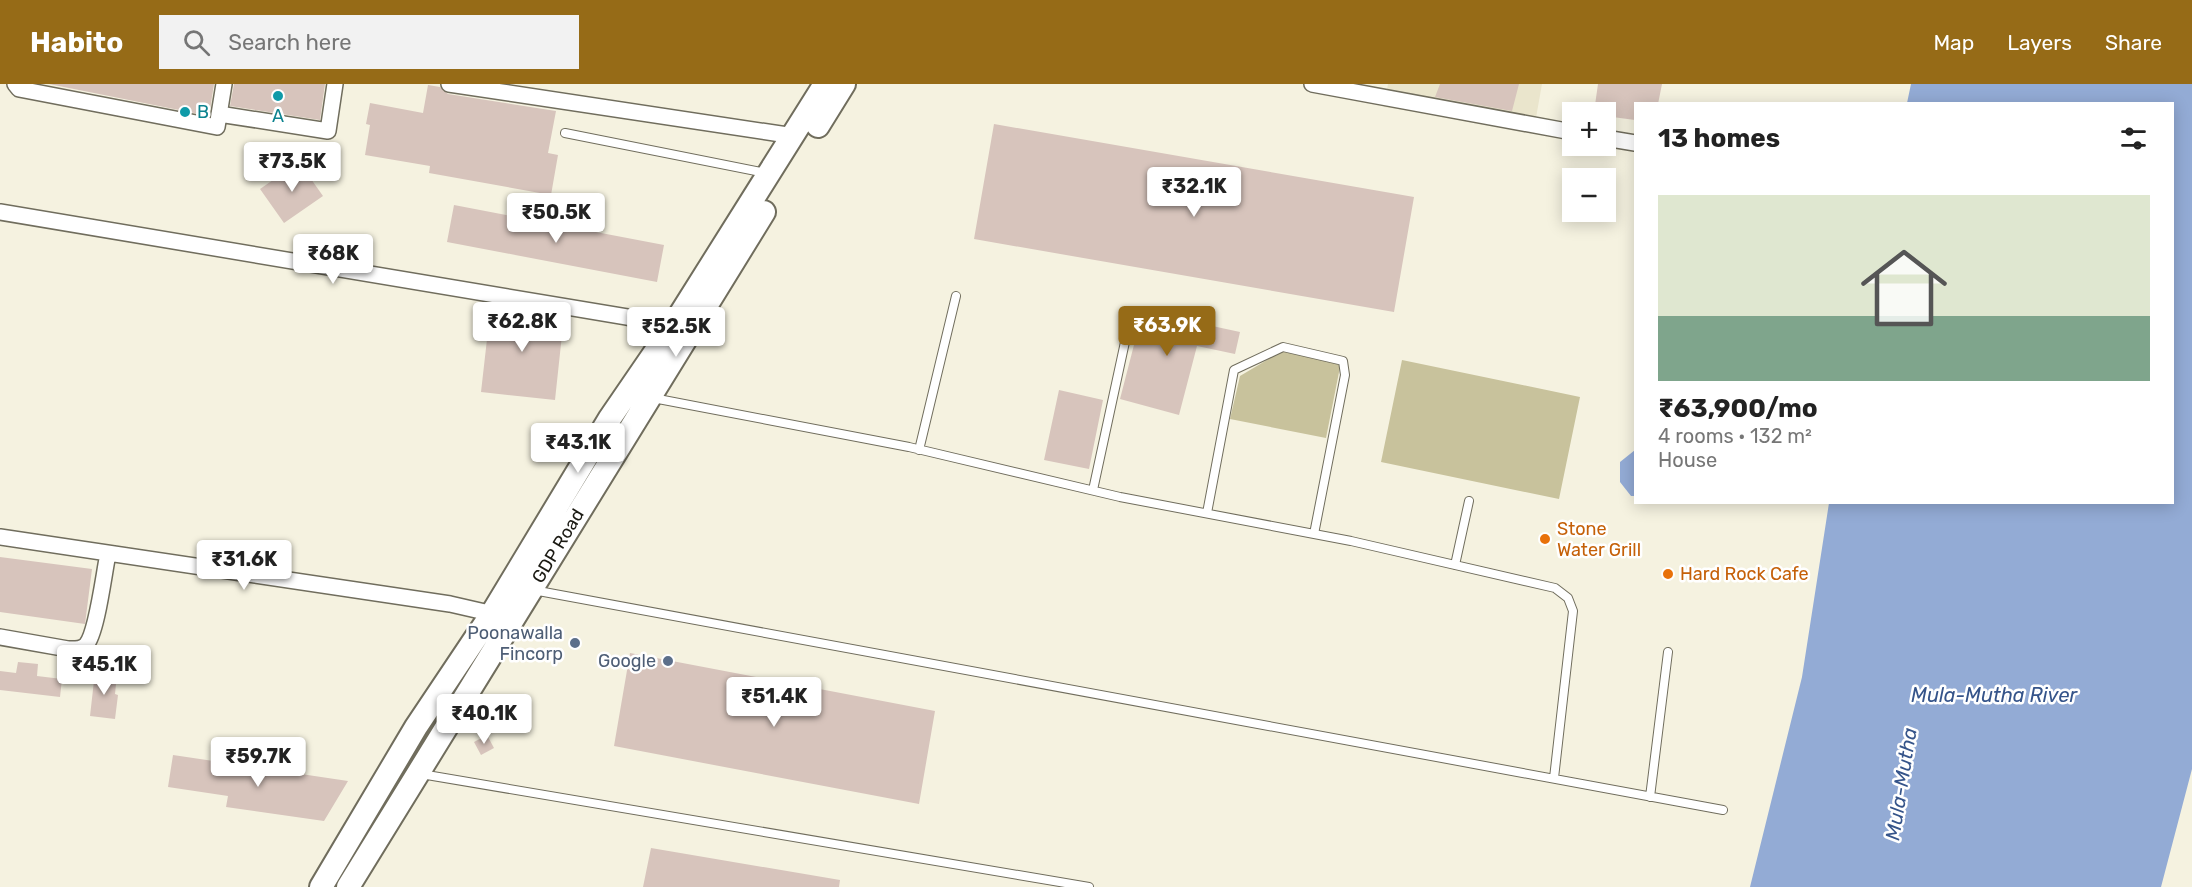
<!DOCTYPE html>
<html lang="en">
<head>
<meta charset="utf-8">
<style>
  body { margin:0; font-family:Rubik,sans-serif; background:#f2f2f2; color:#222; height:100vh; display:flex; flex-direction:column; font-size:22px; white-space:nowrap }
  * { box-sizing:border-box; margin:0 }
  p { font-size:20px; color:#767676 }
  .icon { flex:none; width:33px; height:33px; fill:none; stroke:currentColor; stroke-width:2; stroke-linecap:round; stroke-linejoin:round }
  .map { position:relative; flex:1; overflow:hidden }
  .side { position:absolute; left:1634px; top:18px; width:540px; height:402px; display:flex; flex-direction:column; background:#fff; border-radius:0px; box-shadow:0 3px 15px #0003 }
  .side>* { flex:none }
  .tools { position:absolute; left:1562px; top:18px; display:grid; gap:12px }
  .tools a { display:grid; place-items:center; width:54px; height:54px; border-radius:0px; background:#fff; box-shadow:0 3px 15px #0003; font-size:30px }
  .price { position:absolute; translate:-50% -51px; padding:0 14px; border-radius:6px; background:#fff; color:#222; font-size:20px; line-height:39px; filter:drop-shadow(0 2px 3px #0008) }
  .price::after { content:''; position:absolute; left:50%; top:36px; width:18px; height:14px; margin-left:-9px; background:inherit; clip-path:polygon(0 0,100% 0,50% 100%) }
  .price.selected { background:#966b17; color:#fff }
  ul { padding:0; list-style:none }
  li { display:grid; align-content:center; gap:12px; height:318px; padding:0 24px }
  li+li { border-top:2px solid #e0e0e0 }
  li span { display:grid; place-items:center; height:186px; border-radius:0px; color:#555 }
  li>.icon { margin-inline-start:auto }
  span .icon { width:108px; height:108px; fill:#fffc; stroke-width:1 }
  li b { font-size:26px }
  h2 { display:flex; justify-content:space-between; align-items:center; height:72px; padding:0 24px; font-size:26px }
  header { display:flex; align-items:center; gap:36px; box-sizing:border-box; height:84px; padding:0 30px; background:#966b17; color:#fff }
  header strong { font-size:28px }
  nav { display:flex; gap:33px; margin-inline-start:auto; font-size:21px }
  .search { width:420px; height:54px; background:#f2f2f2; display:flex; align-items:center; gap:15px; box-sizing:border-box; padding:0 21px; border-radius:0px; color:#767676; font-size:22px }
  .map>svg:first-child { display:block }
</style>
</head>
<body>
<header>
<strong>Habito</strong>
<div class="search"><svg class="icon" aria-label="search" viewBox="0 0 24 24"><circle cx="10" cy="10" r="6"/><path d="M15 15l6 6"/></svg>Search here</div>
<nav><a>Map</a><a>Layers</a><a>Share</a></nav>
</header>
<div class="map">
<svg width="2192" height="803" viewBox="0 0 2192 803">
  <rect width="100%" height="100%" fill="#f5f2e0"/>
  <path fill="#eae5cc" d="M 1388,0 L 1542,0 L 1534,45 L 1384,23 Z"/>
  <path fill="#c8c29c" d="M 1282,267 L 1341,278 L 1326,354 L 1230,335 L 1240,292 Z
    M 1402,276 L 1580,313 L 1559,415 L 1381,378 Z"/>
  <path fill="#93abd5" d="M 1911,0 L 2192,0 L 2192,685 L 2161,803 L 1750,803 L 1802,593 L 1829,419 L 2172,418 L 2172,20 L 1907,19 Z
    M 1635,366 L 1635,412 L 1631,412 L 1620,398 L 1620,378 Z"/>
  <path fill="#d7c4bc" d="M 49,0 L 214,0 L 209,32 Z
    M 234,0 L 325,0 L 320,36 L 230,22 Z
    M 1440,0 L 1519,0 L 1512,27 L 1435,13 Z
    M 1598,0 L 1662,0 L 1658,20 L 1635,20 L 1635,36 L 1605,32 L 1605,28 L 1594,28 Z
    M 428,1 L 440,3 L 448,10 L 556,27 L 548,69 L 558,71 L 551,111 L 429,89 L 430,82 L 365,71 L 370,41 L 366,40 L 370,19 L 423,29 Z
    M 994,40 L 1414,113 L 1394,228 L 974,155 Z
    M 299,78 L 323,112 L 284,139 L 260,105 Z
    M 454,121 L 664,161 L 657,198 L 447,158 Z
    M 491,220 L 564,232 L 555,316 L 481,308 Z
    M 1125,227 L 1151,232 L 1152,229 L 1240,248 L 1235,270 L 1197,262 L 1179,331 L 1120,315 L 1135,257 L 1127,252 L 1119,253 Z
    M 1059,306 L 1103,316 L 1089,385 L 1044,376 Z
    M 0,473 L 92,485 L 85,540 L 0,528 Z
    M 630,569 L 935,627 L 919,720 L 614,662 Z
    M 18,578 L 38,580 L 37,592 L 62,595 L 60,613 L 0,606 L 0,587 L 16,589 Z
    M 95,588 L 117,590 L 115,610 L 118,611 L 115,635 L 90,632 Z
    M 487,651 L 494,664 L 481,671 L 474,658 Z
    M 173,671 L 348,697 L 324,737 L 226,723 L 228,712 L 168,703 Z
    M 651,764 L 840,796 L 839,803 L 643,803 Z"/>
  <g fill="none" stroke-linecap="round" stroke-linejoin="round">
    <defs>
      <path id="service" d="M 565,49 L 766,89
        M 653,314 L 909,363 L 1120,413 L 1351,457 L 1555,504 L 1568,514 L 1573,527 L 1554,694
        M 919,366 L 956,212
        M 1093,406 L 1125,258
        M 1207,429 L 1234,286 L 1283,263 L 1339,276 L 1343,277 L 1345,291 L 1314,450
        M 1455,481 L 1469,417
        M 533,506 L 1723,726
        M 421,690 L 1089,803
        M 1650,713 L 1668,568"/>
      <path id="minor" d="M 15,0 L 19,5 L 217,43 L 224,0
        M 449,0 L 794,52
        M 1312,0 L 1572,48
        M 219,30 L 328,47 L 335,0
        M 1605,54 L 1635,59
        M 0,128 L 627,233 L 671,245
        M 0,453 L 450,520 L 498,531
        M 0,553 L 68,565 C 74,565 81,566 86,561 C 97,549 104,488 108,470"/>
      <path id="secondary" d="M 818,42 L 844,0
        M 321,803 L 416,643 L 493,528 L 610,334 L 671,245 L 825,0
        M 348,803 L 764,128"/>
    </defs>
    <use href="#service" stroke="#706d5d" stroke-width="10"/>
    <use href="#minor" stroke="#706d5d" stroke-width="18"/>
    <use href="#secondary" stroke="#706d5d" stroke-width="26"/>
    <use href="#service" stroke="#fff" stroke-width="8"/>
    <use href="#minor" stroke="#fff" stroke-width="15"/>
    <use href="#secondary" stroke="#fff" stroke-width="22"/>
  </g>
  <g fill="#0f9aa8" stroke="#fff" stroke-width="2">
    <circle cx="278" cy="12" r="6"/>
    <circle cx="185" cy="28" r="6"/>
  </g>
  <g fill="#e8710a" stroke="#fff" stroke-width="2">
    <circle cx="1545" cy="455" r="6"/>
    <circle cx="1668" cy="490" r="6"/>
  </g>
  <g fill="#5c6f8a" stroke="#fff" stroke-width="2">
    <circle cx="575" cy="559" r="6"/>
    <circle cx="668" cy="577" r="6"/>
  </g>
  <g text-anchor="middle" stroke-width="5" stroke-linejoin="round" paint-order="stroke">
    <g font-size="18" fill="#0d838f" stroke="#fff" text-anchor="start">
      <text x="197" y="34">B</text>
      <text x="278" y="38" text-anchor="middle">A</text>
    </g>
    <g font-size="18" fill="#c56008" stroke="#fff" text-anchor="start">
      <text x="1557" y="451">Stone<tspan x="1557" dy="21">Water Grill</tspan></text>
      <text x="1680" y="496">Hard Rock Cafe</text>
    </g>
    <g font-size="18" fill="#1b1a13" stroke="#fff">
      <text transform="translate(558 462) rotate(-59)" y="6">GDP Road</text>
    </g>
    <g font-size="18" fill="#4e5e75" stroke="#fff" text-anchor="end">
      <text x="563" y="555">Poonawalla<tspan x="563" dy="21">Fincorp</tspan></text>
      <text x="656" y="583">Google</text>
    </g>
    <g font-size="20" font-style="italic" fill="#35548a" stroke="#fff">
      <text x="1994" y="618">Mula-Mutha River</text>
      <text transform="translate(1901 700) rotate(-81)" y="7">Mula-Mutha</text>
    </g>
  </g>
</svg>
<div class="tools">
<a>+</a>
<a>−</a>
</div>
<b class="price" style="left:292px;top:109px">₹73.5K</b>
<b class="price" style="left:1194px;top:134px">₹32.1K</b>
<b class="price" style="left:556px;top:160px">₹50.5K</b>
<b class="price" style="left:333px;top:201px">₹68K</b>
<b class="price" style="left:522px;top:269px">₹62.8K</b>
<b class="price selected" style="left:1167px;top:273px">₹63.9K</b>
<b class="price" style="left:676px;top:274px">₹52.5K</b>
<b class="price" style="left:578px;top:390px">₹43.1K</b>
<b class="price" style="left:244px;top:507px">₹31.6K</b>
<b class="price" style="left:104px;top:612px">₹45.1K</b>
<b class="price" style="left:774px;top:644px">₹51.4K</b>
<b class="price" style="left:484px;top:661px">₹40.1K</b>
<b class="price" style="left:258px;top:704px">₹59.7K</b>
<section class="side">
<h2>13 homes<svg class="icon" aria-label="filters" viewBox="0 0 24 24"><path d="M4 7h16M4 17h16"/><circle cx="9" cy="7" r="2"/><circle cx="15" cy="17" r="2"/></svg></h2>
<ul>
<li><span style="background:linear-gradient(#dfe7d0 65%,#7fa58c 0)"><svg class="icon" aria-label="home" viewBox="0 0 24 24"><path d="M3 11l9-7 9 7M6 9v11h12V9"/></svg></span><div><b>₹63,900/mo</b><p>4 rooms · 132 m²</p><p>House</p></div></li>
</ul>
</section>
</div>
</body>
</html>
